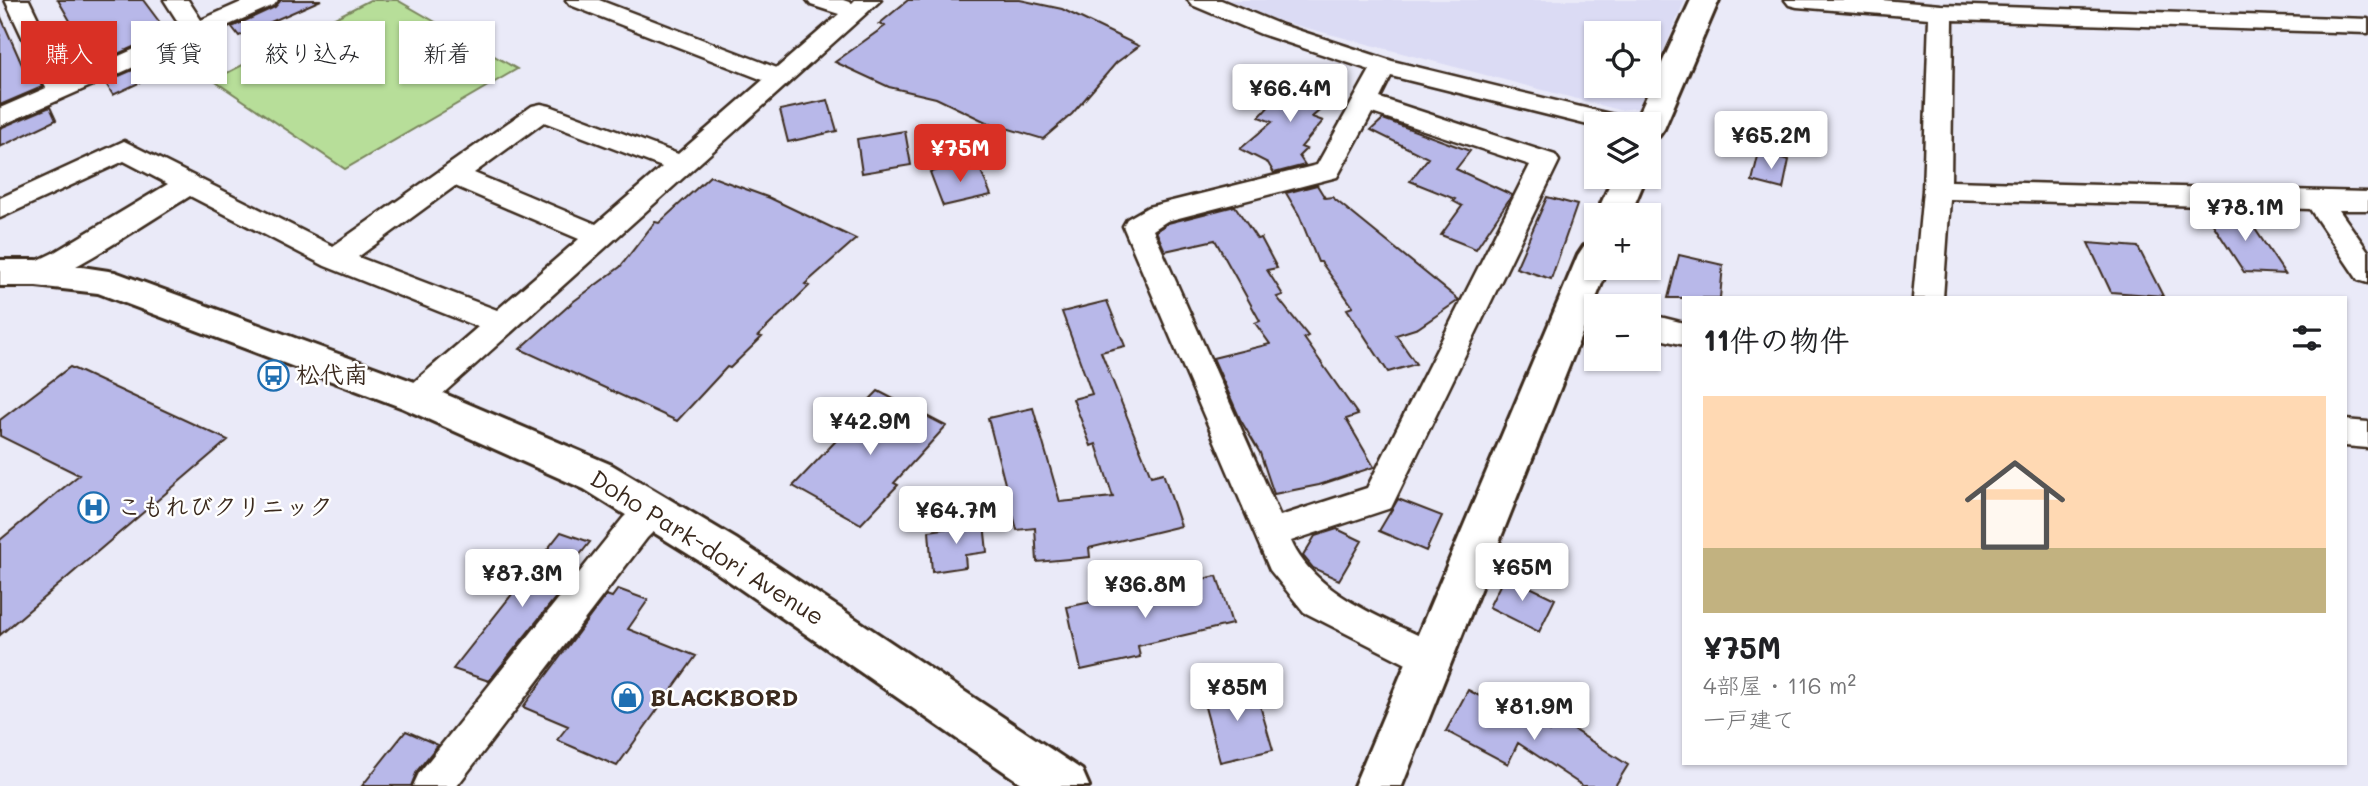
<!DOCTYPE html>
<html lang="ja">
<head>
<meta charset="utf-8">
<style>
  body { margin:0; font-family:Mali,"Klee One",sans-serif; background:#f6f6f6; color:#202124; height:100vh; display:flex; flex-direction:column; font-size:26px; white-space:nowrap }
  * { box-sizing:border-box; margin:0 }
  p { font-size:23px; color:#757577 }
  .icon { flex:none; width:38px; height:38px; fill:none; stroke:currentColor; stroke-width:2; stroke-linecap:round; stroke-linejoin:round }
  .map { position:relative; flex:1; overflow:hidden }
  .drawer { position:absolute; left:1682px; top:296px; width:665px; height:469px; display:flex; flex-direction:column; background:#fff; border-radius:0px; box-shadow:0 2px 5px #0004 }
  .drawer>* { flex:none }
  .hud { position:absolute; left:21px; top:21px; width:665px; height:63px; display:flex; gap:14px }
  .controls { position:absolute; left:1584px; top:21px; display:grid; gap:14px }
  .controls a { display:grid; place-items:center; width:77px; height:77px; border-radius:0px; background:#fff; box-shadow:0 2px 5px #0004; font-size:35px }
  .price { position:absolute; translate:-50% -60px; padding:0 16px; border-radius:7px; background:#fff; color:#222; font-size:23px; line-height:46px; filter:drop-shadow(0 2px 4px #0008) }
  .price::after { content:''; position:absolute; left:50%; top:42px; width:21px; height:16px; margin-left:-10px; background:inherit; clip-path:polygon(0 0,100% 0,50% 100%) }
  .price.on { background:#d93025; color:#fff }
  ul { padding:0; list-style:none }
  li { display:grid; align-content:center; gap:14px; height:371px; padding:0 21px }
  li+li { border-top:2px solid #e0e0e0 }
  li span { display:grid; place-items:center; height:217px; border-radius:0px; color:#555 }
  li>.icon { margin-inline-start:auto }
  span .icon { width:126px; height:126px; fill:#fffc; stroke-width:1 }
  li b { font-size:30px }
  h2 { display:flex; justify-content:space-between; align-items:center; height:84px; padding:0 21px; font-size:30px }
  .tag { padding:0 24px; border-radius:0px; background:#fff; box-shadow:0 2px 5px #0004; font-size:24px; line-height:63px }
  .tag.on { background:#d93025; color:#fff }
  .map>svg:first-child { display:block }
</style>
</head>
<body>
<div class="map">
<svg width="2368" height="786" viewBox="0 0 2368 786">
  <rect width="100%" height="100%" fill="#eaeaf8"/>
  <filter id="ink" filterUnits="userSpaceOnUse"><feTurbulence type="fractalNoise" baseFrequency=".0143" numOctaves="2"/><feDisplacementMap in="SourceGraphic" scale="14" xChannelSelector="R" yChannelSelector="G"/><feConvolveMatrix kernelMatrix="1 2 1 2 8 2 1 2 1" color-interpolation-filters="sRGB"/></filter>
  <g filter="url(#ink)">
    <path fill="#dbdbf4" d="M 1229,0 L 1685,0 L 1649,85 L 1648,33 L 1596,33 L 1596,86 L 1648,86 L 1638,108 L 1619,110 L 1276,20 Z"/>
    <path fill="#b7de99" stroke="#79845c" stroke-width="2" d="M 370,0 L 397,0 L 517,69 L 345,169 L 213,80 Z"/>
    <path fill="#b8b8e9" stroke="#3b2a1e" stroke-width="2" d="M 58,0 L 143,0 L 167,32 L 95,64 Z
      M 281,0 L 321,0 L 239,36 L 232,27 L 275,7 Z
      M 908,0 L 1020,0 L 1062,9 L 1139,46 L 1116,63 L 1072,114 L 1043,139 L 986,122 L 936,98 L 889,87 L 835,62 L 885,26 L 879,24 Z
      M 0,15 L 27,76 L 36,73 L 42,87 L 0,105 Z
      M 179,50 L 186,61 L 113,95 L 105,82 Z
      M 1306,74 L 1328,85 L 1323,90 L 1337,96 L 1312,117 L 1323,121 L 1301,147 L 1306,149 L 1299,156 L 1305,165 L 1274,173 L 1268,163 L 1240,149 L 1272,122 L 1259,117 L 1282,92 Z
      M 828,100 L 837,131 L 788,142 L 780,110 Z
      M 50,107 L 56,120 L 0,147 L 0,128 Z
      M 1383,119 L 1470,151 L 1456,169 L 1512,195 L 1476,249 L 1441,235 L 1462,206 L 1453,201 L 1455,199 L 1410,181 L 1428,158 L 1371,130 Z
      M 905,131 L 911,165 L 862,173 L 857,139 Z
      M 1759,152 L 1789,160 L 1783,189 L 1752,181 Z
      M 977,161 L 991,195 L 943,206 L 930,172 Z
      M 710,176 L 770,198 L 856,239 L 805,284 L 809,286 L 758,336 L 762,337 L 730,368 L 727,367 L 677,421 L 520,349 L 574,301 L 620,267 L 655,222 L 659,223 Z
      M 1317,185 L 1325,198 L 1332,197 L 1459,300 L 1418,328 L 1396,335 L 1416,364 L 1388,372 L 1347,309 L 1353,307 L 1321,262 L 1318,262 L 1299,215 L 1286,193 Z
      M 1547,197 L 1577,205 L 1551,279 L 1516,268 Z
      M 1235,206 L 1257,239 L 1261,238 L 1277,268 L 1267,270 L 1283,295 L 1277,297 L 1308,336 L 1304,338 L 1358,415 L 1346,419 L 1374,467 L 1319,485 L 1274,494 L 1260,453 L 1240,419 L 1213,358 L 1270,344 L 1255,323 L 1260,321 L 1215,240 L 1165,251 L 1156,231 L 1168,223 Z
      M 2205,212 L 2245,214 L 2285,274 L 2244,272 Z
      M 2088,243 L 2138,247 L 2163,296 L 2111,292 Z
      M 1679,255 L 1723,265 L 1720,298 L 1668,298 Z
      M 1107,301 L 1125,346 L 1101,352 L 1151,476 L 1163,473 L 1181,526 L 1089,548 L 1090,557 L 1037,562 L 1035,528 L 1017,530 L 988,418 L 1033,408 L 1060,502 L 1113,497 L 1096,444 L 1091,446 L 1073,399 L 1092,394 L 1062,312 Z
      M 70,367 L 228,440 L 0,635 L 0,540 L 79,475 L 0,436 L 0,420 Z
      M 878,391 L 946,426 L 894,483 L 898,485 L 861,524 L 793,486 L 850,426 L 846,424 Z
      M 1398,499 L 1442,516 L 1426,551 L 1379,531 Z
      M 984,523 L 987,552 L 965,555 L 966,567 L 932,572 L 929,531 Z
      M 1337,529 L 1362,541 L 1339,580 L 1313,568 L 1303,556 L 1315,536 Z
      M 561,532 L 590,542 L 560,580 L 568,582 L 489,681 L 453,669 Z
      M 1505,575 L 1555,599 L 1539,632 L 1489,607 Z
      M 1217,576 L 1232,624 L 1138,646 L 1140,657 L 1081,670 L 1067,607 Z
      M 618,589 L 648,600 L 628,629 L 696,656 L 617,766 L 557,740 L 568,726 L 523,707 L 606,595 L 612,597 Z
      M 1254,685 L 1273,750 L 1220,762 L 1202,696 Z
      M 1468,690 L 1549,732 L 1557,719 L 1628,765 L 1615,786 L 1583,786 L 1518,743 L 1508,764 L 1446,731 Z
      M 406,731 L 438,745 L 417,771 L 411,786 L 362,786 Z"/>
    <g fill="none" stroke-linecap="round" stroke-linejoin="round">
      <defs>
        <path id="minor" d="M 5,0 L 29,0 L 67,79 L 182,28 L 164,0 L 188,0 L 201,20 L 246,0 L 278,0 L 274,5 L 0,126 L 0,108 L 46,88 Z
          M 566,0 L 599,0 L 777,68 L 839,14 L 811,5 L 807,0 L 843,0 L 852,3 L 855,0 L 881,0 L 428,407 L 417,410 L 406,407 L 401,398 L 406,389 L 478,327 L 325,266 L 190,196 C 165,211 58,283 36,283 C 35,283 27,281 26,280 L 21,273 L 26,266 L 53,253 L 168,184 L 124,161 L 0,218 L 0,198 L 124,141 L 333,246 L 532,106 L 541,104 L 550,106 L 678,154 L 763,80 L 570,5 ZM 544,122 L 662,167 L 596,224 L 474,173 ZM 455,186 L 579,239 L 497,310 L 358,257 Z
          M 1188,0 L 1221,0 L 1279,24 L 1392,61 L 1626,118 L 1630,124 L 1596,124 L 1596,127 L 1391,76 L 1380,98 L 1555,155 L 1559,161 L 1391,508 L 1291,541 C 1316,597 1391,621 1443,647 L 1448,659 L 1443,671 L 1430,676 L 1304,612 L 1270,570 L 1123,226 L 1127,219 L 1148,207 L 1317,165 L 1370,70 L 1261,34 L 1192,5 ZM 1372,113 L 1530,165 L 1367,488 L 1280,516 L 1153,230 L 1167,221 L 1337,177 Z
          M 1785,0 L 1882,0 L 1941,5 L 2368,19 L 2368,33 L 1953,20 L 1951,181 L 2368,192 L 2368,210 L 2339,210 L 2368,251 L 2368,283 L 2358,280 L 2310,209 L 1950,199 L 1943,298 L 1913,298 L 1923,190 L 1929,18 L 1797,7 L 1789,5 Z
          M 1576,293 L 1607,302 L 1609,306 L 1596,306 L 1596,321 L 1565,312 L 1561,304 L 1565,296 Z
          M 1648,314 L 1684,323 L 1684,345 L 1648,336 Z
          M 2345,420 L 2368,422 L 2368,448 L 2345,446 Z
          M 654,495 L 666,499 L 671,509 L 666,519 L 647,538 L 457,786 L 413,786 L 419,773 L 623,518 L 642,499 Z"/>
        <path id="tertiary" d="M 1691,0 L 1719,0 L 1664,129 L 1659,136 L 1648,139 L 1648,124 L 1634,124 Z
          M 1613,177 L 1646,177 L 1630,215 L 1596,215 Z
          M 1596,243 L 1596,268 L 1608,268 L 1402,786 L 1354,786 L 1578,255 L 1584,246 Z
          M 0,260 L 36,260 L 115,272 L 431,388 L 612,465 L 736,539 L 1082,770 L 1089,786 L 1025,786 L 706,565 L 584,489 L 403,408 L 98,293 L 36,286 L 0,286 Z"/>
      </defs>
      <use href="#minor" stroke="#3b2a1e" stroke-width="5"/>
      <use href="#tertiary" stroke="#3b2a1e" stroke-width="6"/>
      <use href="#minor" fill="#fff" fill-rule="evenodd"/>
      <use href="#tertiary" fill="#fff" fill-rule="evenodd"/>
    </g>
  </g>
  <defs>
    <symbol id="bus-ring" viewBox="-11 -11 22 22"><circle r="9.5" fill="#fff" stroke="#1f6fb2" stroke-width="1.5"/><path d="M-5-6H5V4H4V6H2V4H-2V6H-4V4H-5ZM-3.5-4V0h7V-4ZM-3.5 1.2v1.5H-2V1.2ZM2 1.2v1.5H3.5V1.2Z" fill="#1f6fb2"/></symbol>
    <symbol id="hospital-ring" viewBox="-11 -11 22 22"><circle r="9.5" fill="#fff" stroke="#1f6fb2" stroke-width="1.5"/><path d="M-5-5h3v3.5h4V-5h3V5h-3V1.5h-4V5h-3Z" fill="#1f6fb2"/></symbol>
    <symbol id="shop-ring" viewBox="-11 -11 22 22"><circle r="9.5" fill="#fff" stroke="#1f6fb2" stroke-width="1.5"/><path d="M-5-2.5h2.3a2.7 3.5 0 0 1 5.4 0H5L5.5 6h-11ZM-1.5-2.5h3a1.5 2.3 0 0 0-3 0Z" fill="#1f6fb2"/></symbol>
  </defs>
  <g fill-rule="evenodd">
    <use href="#bus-ring" x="256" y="358" width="35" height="35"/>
    <use href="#hospital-ring" x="76" y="490" width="35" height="35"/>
    <use href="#shop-ring" x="610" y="680" width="35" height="35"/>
  </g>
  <g text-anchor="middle" stroke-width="5" stroke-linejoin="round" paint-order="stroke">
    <g font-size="24" font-weight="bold" fill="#3b2a1e" stroke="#fff" text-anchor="start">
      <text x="296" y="383">松代南</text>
      <text x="117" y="515">こもれびクリニック</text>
      <text x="650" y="706">BLACKBORD</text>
    </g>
    <g font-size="24" fill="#3b2a1e" stroke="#fff">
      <text transform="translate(707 548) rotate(32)" y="8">Doho Park-dori Avenue</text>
    </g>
  </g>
</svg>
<div class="controls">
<a><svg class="icon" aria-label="locate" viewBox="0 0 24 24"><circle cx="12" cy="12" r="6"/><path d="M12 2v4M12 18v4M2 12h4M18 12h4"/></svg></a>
<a><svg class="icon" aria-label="layers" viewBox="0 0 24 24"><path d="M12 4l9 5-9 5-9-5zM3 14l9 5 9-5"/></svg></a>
<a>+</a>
<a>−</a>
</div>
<b class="price" style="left:1290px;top:124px">¥66.4M</b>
<b class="price" style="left:1771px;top:171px">¥65.2M</b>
<b class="price on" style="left:960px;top:184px">¥75M</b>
<b class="price" style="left:2245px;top:243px">¥78.1M</b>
<b class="price" style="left:870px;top:457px">¥42.9M</b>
<b class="price" style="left:956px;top:546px">¥64.7M</b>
<b class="price" style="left:1522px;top:603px">¥65M</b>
<b class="price" style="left:522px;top:609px">¥87.3M</b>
<b class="price" style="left:1145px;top:620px">¥36.8M</b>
<b class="price" style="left:1237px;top:723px">¥85M</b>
<b class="price" style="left:1534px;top:742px">¥81.9M</b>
<div class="hud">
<a class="tag on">購入</a>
<a class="tag">賃貸</a>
<a class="tag">絞り込み</a>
<a class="tag">新着</a>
</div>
<section class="drawer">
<h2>11件の物件<svg class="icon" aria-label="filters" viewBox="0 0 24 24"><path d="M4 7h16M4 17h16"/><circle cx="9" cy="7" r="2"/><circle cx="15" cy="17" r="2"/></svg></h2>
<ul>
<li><span style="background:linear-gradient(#ffd9b3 70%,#c2b280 0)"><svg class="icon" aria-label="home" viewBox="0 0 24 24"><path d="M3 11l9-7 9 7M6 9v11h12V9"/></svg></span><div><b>¥75M</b><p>4部屋 · 116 m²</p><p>一戸建て</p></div></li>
</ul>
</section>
</div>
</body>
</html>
